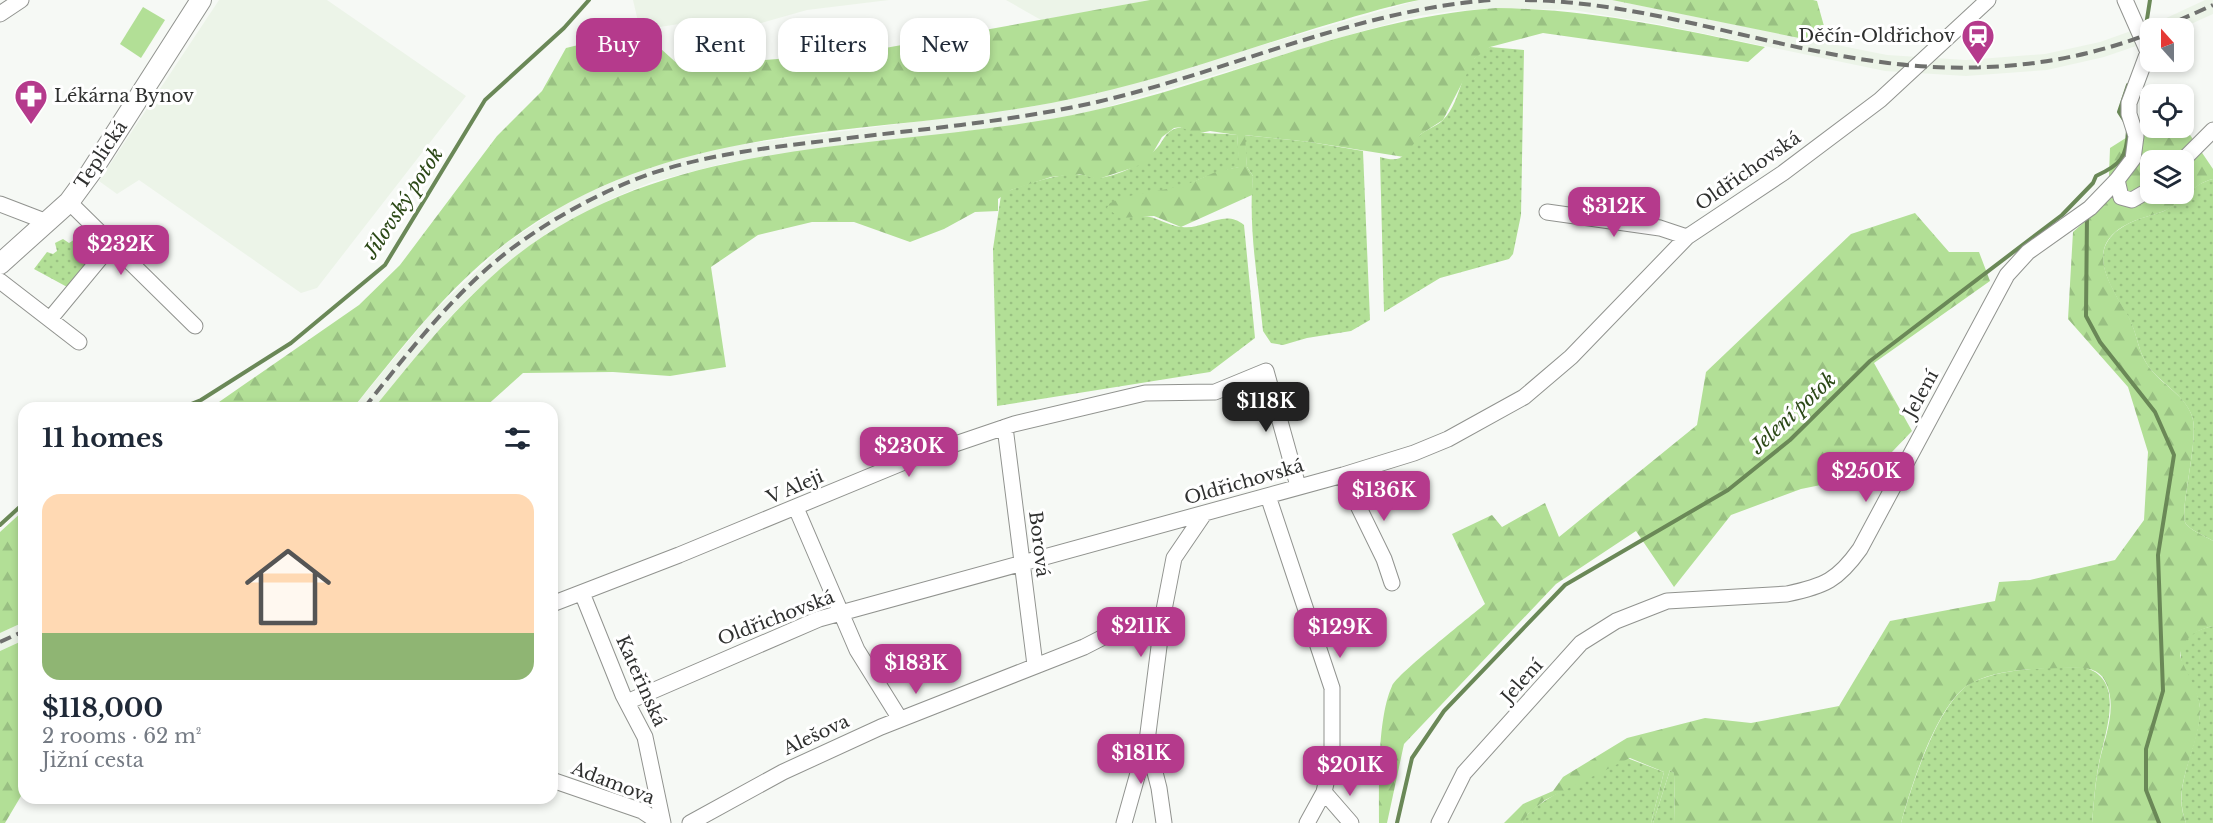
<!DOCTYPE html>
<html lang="en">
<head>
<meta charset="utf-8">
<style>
  body { margin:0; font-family:"Libre Baskerville",serif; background:#f2f2f3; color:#1f2937; height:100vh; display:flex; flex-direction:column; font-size:22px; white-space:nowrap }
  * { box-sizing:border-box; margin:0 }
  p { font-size:20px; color:#747a83 }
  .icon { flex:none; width:33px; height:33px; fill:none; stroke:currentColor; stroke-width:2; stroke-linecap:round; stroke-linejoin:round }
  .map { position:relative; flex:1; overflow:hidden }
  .side { position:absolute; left:18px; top:402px; width:540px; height:402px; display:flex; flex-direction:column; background:#fff; border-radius:18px; box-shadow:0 3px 9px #0003 }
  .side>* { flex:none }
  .hud { position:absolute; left:576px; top:18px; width:570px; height:54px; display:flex; gap:12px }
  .needle { width:39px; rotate:339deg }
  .controls { position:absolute; left:2140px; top:18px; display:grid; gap:12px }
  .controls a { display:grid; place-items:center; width:54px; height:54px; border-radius:12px; background:#fff; box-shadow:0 3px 9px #0003; font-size:30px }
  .price { position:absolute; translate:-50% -51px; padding:0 14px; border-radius:12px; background:#b53a8c; color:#fff; font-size:20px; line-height:39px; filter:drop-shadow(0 2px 3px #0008) }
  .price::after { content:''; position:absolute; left:50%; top:36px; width:18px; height:14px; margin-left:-9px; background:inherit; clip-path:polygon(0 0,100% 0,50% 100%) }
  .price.on { background:#222; color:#fff }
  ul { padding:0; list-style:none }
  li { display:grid; align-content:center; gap:12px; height:318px; padding:0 24px }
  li+li { border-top:2px solid #e0e1e3 }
  li span { display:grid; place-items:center; height:186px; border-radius:18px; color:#555 }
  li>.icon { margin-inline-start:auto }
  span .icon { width:108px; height:108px; fill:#fffc; stroke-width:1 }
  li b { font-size:26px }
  h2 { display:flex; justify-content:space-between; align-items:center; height:72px; padding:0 24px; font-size:26px }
  .chip { padding:0 21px; border-radius:18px; background:#fff; box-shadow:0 3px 9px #0003; font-size:21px; line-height:54px }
  .chip.on { background:#b53a8c; color:#fff }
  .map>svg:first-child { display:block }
</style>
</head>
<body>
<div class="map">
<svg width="2213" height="823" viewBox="0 0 2213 823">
  <defs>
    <pattern id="grass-dots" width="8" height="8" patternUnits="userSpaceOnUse" patternTransform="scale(1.5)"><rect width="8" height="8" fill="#b2df96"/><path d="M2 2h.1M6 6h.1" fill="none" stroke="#99c082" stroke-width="1.8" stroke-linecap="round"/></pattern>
    <pattern id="forest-firs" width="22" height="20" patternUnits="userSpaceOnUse" patternTransform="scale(1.5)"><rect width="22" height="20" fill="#b2df96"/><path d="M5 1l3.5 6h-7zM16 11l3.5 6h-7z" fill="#99c082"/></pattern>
  </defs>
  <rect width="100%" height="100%" fill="#f6f9f5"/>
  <path fill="#ecf4e8" d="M 219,0 L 327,0 L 466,96 L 317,288 L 301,293 L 139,180 L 117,194 L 99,181 Z
    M 633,0 L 889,0 L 807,10 L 737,30 L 718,18 L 640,30 Z
    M 1006,0 L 1150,0 L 1041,20 Z
    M 1419,0 L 1612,0 L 1887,55 L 1966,60 L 2045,54 L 2100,42 L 2162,20 L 2205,0 L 2213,0 L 2213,14 L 2182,28 L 2151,28 L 2151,41 L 2104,57 L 2047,70 L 1966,76 L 1885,71 L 1658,24 L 1573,10 L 1496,8 L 1454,11 L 1418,16 L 1366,30 L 1093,111 L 1032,123 L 725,163 L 652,182 L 613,198 L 546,234 L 515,257 L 469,297 L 442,326 L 374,408 L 353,408 L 430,315 L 505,244 L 571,200 L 647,167 L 722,147 L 1030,107 L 1089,95 Z
    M 24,622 L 24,640 L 0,651 L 0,633 Z"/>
  <path fill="url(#grass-dots)" d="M 1490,47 L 1524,50 L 1521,215 L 1513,254 L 1509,259 L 1440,278 L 1384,312 L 1380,157 C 1407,165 1404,151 1419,136 C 1426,129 1436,127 1443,120 C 1464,100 1459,59 1490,47 Z
    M 1182,127 C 1198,136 1218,132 1237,135 L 1240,167 C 1200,174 1173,192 1142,216 C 1157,216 1167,226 1182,227 C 1204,230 1224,208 1244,225 L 1255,338 L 1210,372 L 997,406 L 993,249 L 1001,195 C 1013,187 1061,173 1076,174 C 1095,176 1095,181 1116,174 C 1132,169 1144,161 1155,150 C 1166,140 1163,130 1182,127 Z
    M 1244,135 L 1310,142 L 1363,151 L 1370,320 L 1351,331 L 1307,338 L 1283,345 L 1271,343 L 1263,331 C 1258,280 1248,227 1253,176 L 1247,167 Z
    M 2213,179 L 2213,541 C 2205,536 2192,531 2186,524 C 2178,514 2200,438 2192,416 C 2185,397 2167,387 2153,372 C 2136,353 2139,334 2127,315 C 2107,280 2082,244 2134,221 C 2143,217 2154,215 2164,211 C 2182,202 2192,184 2213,179 Z
    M 80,236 L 93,240 L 100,248 L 69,288 L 34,269 L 47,252 L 53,254 L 57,251 L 55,243 L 63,239 L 69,243 Z
    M 2213,626 L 2213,823 L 2186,823 C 2171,785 2199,748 2200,710 C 2200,688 2177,670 2181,649 C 2184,634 2200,629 2213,626 Z
    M 2083,667 C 2127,678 2105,732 2099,763 C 2095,782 2094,803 2092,823 L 1901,823 C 1911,788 1939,698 1973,682 C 2006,667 2047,668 2083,667 Z
    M 1627,758 L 1664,772 L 1651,823 L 1522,823 C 1528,802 1605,770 1627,758 Z
    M 1670,770 L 1674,773 L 1675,823 L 1653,823 Z"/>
  <path fill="url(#forest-firs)" fill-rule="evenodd" d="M 1150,0 L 1419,0 C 1384,7 1350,18 1316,28 C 1241,51 1166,78 1089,95 C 887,142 681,110 506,243 C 446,289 400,350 353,408 L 203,408 L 219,402 L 359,305 L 400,265 L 497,136 L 542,91 L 566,48 L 640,30 L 681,67 L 863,52 Z
    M 1612,0 L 1813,0 L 1817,1 L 1829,44 Z
    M 1496,8 C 1591,9 1673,28 1765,47 L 1748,62 L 1543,33 L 1490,47 L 1475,58 L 1443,120 L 1421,134 L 1404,157 L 1310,142 L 1245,135 L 1247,167 L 1253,176 L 1252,195 L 1181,227 L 1154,216 L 1120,218 L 1107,208 L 1110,203 L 1124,197 L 1183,186 L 1218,171 L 1239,167 L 1237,135 L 1210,131 L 1195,134 L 1181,127 L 1174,128 L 1162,137 L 1148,161 L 1135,167 L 1098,179 L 1079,174 L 1051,177 L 1011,190 L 998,199 L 998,211 L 975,212 L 944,229 L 910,242 L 854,222 L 812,222 L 758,235 L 711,267 L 726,367 L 670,376 L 613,372 L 523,373 L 484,408 L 374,408 C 417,355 459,302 512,259 C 676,128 897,154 1091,111 C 1227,81 1355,18 1496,8 Z
    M 2151,122 L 2151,128 L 2184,126 L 2213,169 L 2213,179 C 2192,184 2183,203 2164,211 C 2154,215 2144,217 2134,221 C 2082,243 2107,280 2127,314 C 2139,334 2136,353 2153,372 C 2166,387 2185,396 2192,416 C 2200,438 2178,514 2186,524 C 2192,531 2205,536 2213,541 L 2213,626 C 2196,630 2183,637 2180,656 C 2186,673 2199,690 2200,708 C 2201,748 2170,784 2186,823 L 2092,823 C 2094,803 2095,783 2099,764 C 2104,738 2118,709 2106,683 C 2099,665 2078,667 2062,668 C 2033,669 1999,669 1972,683 C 1938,699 1911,787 1901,823 L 1675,823 L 1674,773 L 1670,770 L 1653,823 L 1651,823 L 1664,772 L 1630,758 L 1545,800 L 1528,814 L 1522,823 L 1504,823 L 1523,804 L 1553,791 L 1563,777 L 1627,738 L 1705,718 L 1751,723 L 1839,706 L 1890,621 L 1995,601 L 1999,582 L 2030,580 L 2115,560 L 2144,520 L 2148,452 L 2128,387 L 2068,319 L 2073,232 L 2108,201 L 2110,148 ZM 2151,160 L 2184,160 L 2184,194 L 2151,194 Z
    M 1915,213 L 1949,252 L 1979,252 L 1990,281 L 1874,363 L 1912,431 L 1870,475 L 1801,489 L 1731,515 L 1674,587 L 1636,531 L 1556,584 L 1404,744 L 1387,823 L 1379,823 C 1379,786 1377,719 1392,686 C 1397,674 1470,617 1485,604 L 1452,534 L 1492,515 L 1502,527 L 1545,503 L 1559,537 L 1697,425 L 1706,372 L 1851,234 Z
    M 24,510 L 24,622 L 0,633 L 0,532 Z
    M 24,640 L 24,791 L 5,823 L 0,823 L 0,651 Z"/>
  <path fill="#b2df96" d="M 143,7 L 165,20 L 141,58 L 120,44 Z"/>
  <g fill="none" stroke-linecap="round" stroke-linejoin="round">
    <path stroke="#6a8857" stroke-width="4" d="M 2145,32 L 2150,0
      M 2126,123 L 2119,112 L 2128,85
      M 2087,215 L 2086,316 L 2100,342 L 2155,412 L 2174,455 L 2158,555 L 2163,691 L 2146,749 L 2146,790 L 2159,823
      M 181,408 L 201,400 L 291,343 L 385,265 L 485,100 L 564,28 L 589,0
      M 0,525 L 24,503
      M 1397,823 L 1412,758 L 1444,711 L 1565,585 L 1728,490 L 1790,440 L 1870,361 L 2062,215 L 2093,183 L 2096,176 C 2120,165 2127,158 2128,130"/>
    <defs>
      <path id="minor" d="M 0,14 L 21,0
        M 2183,160 L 2213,130
        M 2117,180 L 2121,197 L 2132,200 L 2151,189
        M 69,202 L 195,326
        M 0,204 L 47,222
        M 1547,212 L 1660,228 L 1687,237
        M 0,281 L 79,342
        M 50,319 L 112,244
        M 1005,427 L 1035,665
        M 1343,475 L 1384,559 L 1392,583
        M 1268,496 L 1332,688 L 1332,757 L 1324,792 L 1307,823
        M 796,508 L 857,650 L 900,719
        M 582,593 L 623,695 L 645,737 L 663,823
        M 552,604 L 679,555 L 914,458 L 1014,424 L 1145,393 L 1215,392 L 1266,371 L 1298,486
        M 627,702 L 819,619 L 1343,475 L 1414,453 L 1448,439 L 1524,397 L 1571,357 L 1687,237 L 1783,173 L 1880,100 L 1988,0
        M 1147,741 L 1159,788 L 1164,823
        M 552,780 L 642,811 L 660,823
        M 1324,792 L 1351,823
        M 690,823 L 783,772 L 881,727 L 1084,647 L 1129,624 L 1163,615
        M 1124,823 L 1147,741 L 1163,615 L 1174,558 L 1204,514
        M 1439,823 L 1464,773 L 1581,643 L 1616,621 L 1667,601 L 1787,594 C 1825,586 1838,580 1860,549 L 2007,275 L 2028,252 L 2090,208 L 2117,180 L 2133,159 L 2136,136 L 2129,114 L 2129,103 L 2148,52 L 2125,0"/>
      <path id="major" d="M 0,264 L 69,202 L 91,172 L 201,0"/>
    </defs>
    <use href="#minor" stroke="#91938f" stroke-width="17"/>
    <use href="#major" stroke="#91938f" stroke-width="22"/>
    <use href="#minor" stroke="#fff" stroke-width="15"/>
    <use href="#major" stroke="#fff" stroke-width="20"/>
    <path stroke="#6f706e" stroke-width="4" stroke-dasharray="12 6" stroke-linecap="butt" d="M 1525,0 C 1649,2 1766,48 1888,63 C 1977,74 2067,66 2151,33
      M 2162,28 L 2213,5
      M 364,408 C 409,352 453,293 511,249 C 553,218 598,193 647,175 C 704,155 765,148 824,141 C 912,130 1001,123 1088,104 C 1224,74 1351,11 1491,0
      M 0,642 L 24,631"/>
  </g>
  <defs>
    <symbol id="station-pin" viewBox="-11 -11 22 30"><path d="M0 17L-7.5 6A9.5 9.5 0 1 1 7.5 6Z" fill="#b53a8c" stroke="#fff"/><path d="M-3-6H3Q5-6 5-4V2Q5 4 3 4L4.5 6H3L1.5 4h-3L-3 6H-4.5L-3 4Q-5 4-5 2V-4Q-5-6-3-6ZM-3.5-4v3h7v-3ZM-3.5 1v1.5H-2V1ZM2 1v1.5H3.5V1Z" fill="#fff"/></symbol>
    <symbol id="pharmacy-pin" viewBox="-11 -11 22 30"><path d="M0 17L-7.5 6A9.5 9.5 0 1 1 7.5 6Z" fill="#b53a8c" stroke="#fff"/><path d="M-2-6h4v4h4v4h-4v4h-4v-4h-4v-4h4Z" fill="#fff"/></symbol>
  </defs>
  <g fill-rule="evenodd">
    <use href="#station-pin" x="1959" y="17" width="38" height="52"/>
    <use href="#pharmacy-pin" x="12" y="77" width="38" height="52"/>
  </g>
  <g text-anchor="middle" stroke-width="6" stroke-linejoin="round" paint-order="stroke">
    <g font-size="18" fill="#2f302f" stroke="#fff" text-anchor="end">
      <text x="1955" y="42">Děčín-Oldřichov</text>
      <text x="54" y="102" text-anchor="start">Lékárna Bynov</text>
    </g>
    <g font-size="18" fill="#2f302f" stroke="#fff">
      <text transform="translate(101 155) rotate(-56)" y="6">Teplická</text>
      <text transform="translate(1748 171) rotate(-35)" y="6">Oldřichovská</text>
      <text transform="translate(1921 394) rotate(-61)" y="6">Jelení</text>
      <text transform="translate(1244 482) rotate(-16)" y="6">Oldřichovská</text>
      <text transform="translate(795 487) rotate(-23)" y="6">V Aleji</text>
      <text transform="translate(1039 544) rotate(83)" y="6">Borová</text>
      <text transform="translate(776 618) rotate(-21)" y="6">Oldřichovská</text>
      <text transform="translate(641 681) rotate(66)" y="6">Kateřinská</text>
      <text transform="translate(1522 681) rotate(-48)" y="6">Jelení</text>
      <text transform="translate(816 735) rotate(-25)" y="6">Alešova</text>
      <text transform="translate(613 783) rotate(21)" y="6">Adamova</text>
    </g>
    <g font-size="20" font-style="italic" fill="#2c4917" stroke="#fff">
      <text transform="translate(403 203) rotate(-57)" y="7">Jílovský potok</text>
      <text transform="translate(1793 413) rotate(-43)" y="7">Jelení potok</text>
    </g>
  </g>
</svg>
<div class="controls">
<a><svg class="needle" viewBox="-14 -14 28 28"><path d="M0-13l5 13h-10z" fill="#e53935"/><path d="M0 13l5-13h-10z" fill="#747a83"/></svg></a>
<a><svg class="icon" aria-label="locate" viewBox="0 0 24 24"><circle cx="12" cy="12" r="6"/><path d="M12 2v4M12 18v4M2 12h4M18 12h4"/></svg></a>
<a><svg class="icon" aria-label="layers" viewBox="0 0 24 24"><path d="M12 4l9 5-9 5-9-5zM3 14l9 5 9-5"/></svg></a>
</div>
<b class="price" style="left:1614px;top:238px">$312K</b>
<b class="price" style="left:121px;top:276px">$232K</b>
<b class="price on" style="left:1266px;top:433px">$118K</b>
<b class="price" style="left:909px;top:478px">$230K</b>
<b class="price" style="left:1866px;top:503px">$250K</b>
<b class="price" style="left:1384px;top:522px">$136K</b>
<b class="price" style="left:1141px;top:658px">$211K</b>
<b class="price" style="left:1340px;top:659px">$129K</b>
<b class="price" style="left:916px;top:695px">$183K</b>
<b class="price" style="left:1141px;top:785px">$181K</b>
<b class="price" style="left:1350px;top:797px">$201K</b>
<div class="hud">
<a class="chip on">Buy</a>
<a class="chip">Rent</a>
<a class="chip">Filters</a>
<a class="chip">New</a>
</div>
<section class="side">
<h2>11 homes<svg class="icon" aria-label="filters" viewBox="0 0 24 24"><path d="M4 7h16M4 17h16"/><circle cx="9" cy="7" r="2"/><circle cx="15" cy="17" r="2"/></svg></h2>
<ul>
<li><span style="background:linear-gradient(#ffd9b3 75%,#8fb573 0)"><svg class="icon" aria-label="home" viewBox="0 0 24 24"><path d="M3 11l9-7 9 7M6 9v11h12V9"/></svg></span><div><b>$118,000</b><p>2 rooms · 62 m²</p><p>Jižní cesta</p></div></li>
</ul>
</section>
</div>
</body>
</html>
